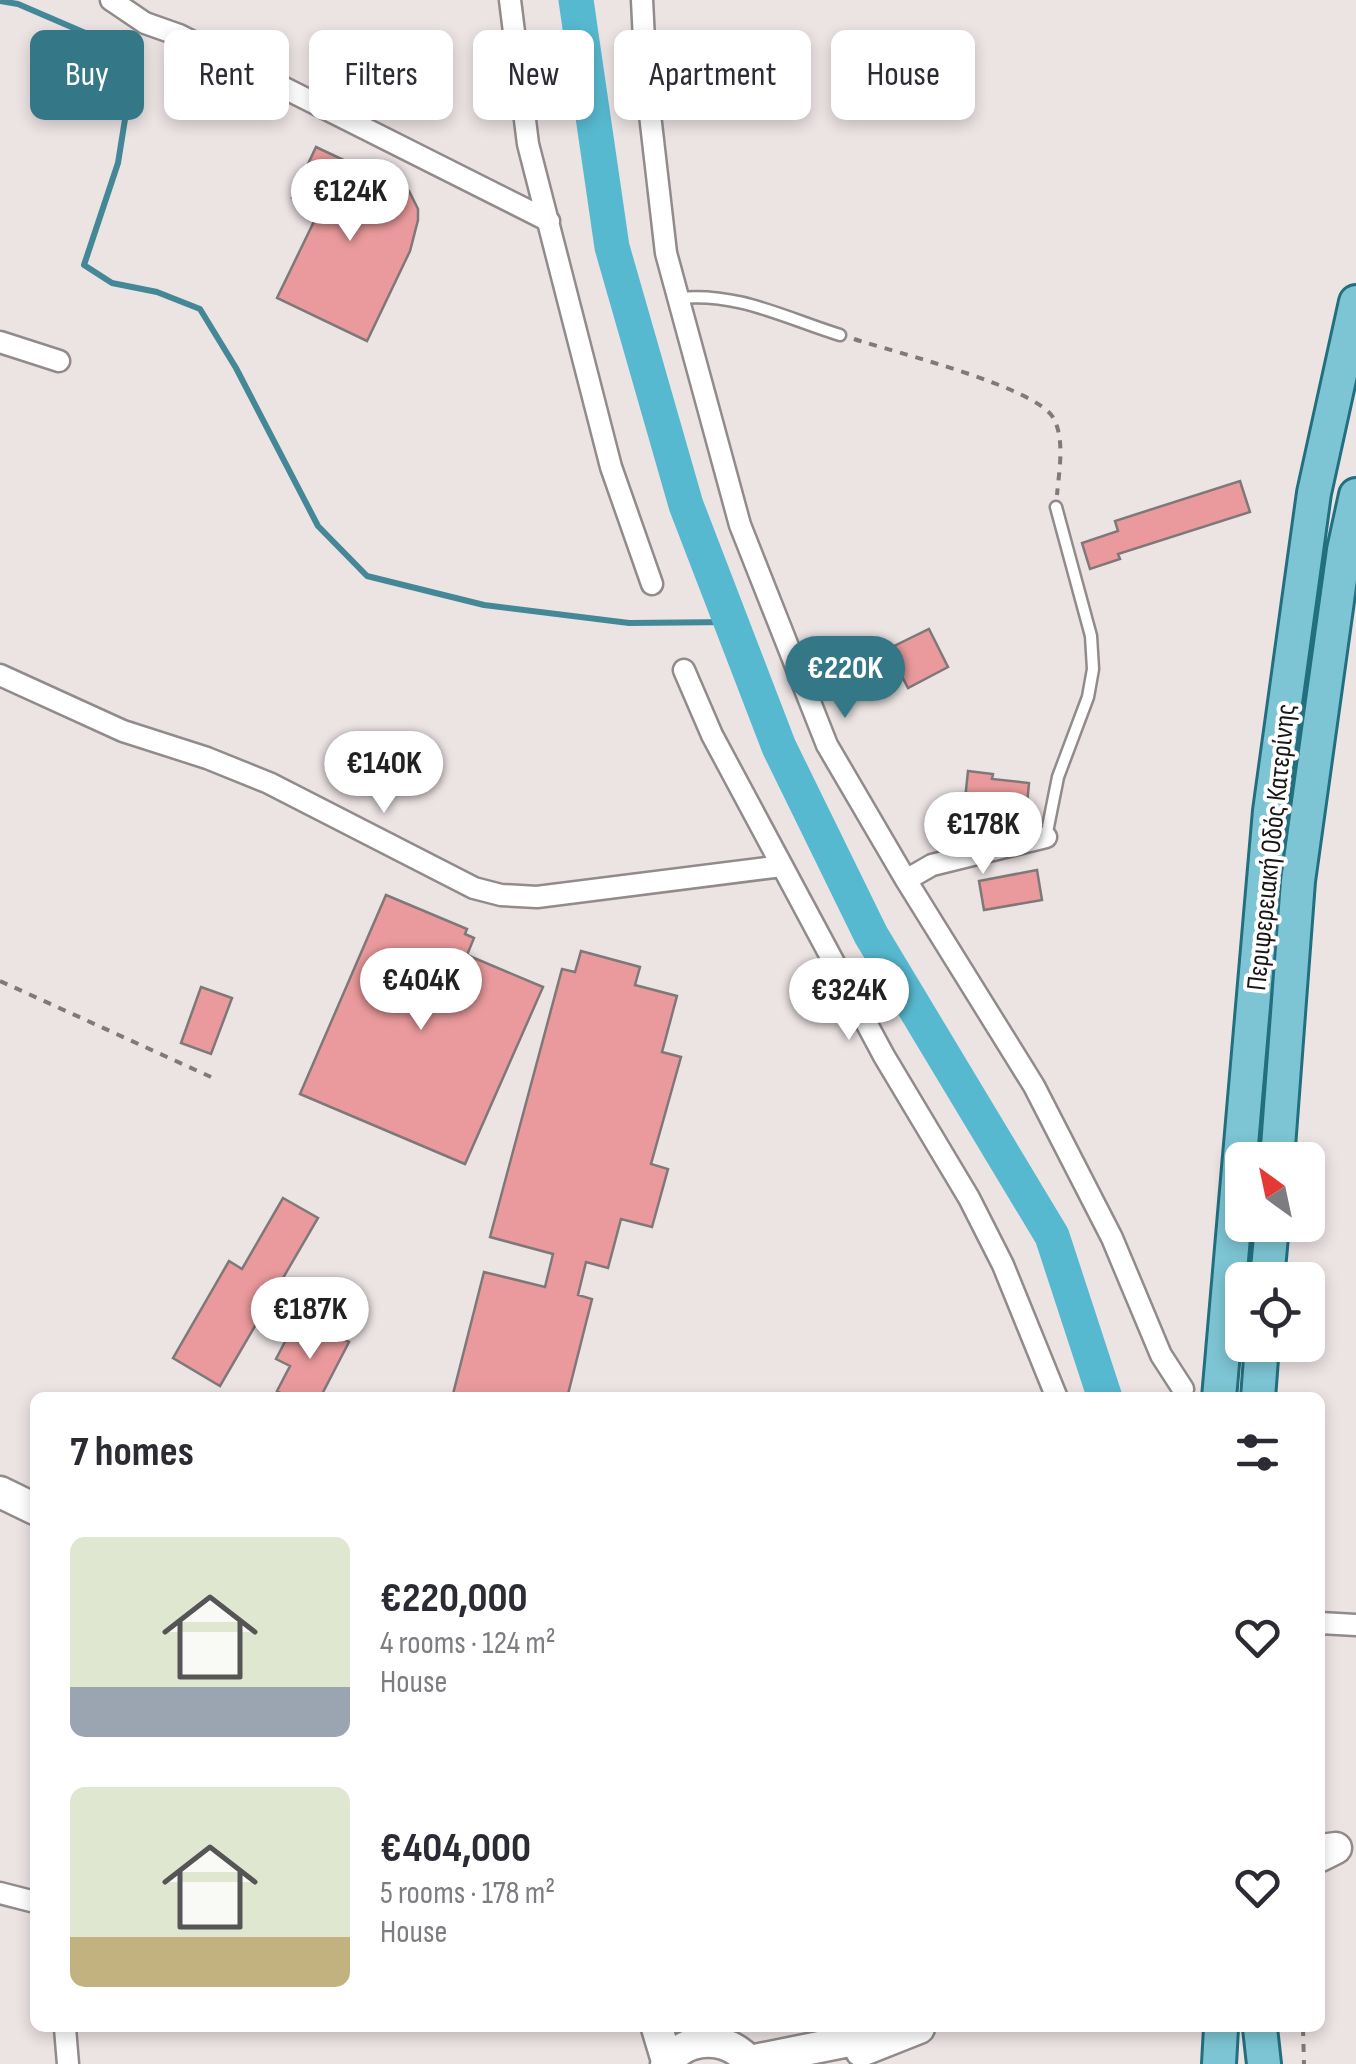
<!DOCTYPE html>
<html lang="en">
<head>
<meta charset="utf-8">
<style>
  body { margin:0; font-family:"Sofia Sans Condensed",sans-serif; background:#f2f2f3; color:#2b2b33; height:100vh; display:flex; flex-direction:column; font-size:38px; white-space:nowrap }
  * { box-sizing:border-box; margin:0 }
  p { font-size:32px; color:#7c7c81 }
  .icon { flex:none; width:55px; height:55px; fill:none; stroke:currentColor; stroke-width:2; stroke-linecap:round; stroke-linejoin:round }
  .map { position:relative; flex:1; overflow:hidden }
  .details { position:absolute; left:30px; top:1392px; width:1295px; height:640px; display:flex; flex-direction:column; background:#fff; border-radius:15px; box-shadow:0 5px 15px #0003 }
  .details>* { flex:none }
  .top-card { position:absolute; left:30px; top:30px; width:1298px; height:90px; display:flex; gap:20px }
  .needle { width:65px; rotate:327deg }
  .tools { position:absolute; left:1225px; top:1142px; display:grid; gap:20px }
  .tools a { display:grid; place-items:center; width:100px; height:100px; border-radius:15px; background:#fff; box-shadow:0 5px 15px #0003; font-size:50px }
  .price { position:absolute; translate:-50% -85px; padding:0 22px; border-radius:35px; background:#fff; color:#222; font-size:32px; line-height:65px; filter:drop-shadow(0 2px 5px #0008) }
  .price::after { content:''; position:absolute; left:50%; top:60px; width:30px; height:22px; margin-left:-15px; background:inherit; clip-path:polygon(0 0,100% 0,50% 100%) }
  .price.current { background:#347887; color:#fff }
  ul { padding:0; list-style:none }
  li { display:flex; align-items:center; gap:30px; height:250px; padding:0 40px }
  li span { display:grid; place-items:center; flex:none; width:280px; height:200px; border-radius:15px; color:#555 }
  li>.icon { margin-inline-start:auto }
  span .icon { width:120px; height:120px; fill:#fffc; stroke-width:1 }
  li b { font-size:42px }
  h2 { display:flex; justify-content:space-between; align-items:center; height:120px; padding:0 40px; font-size:42px }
  .pill { padding:0 35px; border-radius:15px; background:#fff; box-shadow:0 5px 15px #0003; font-size:35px; line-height:90px }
  .pill.current { background:#347887; color:#fff }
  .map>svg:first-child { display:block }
</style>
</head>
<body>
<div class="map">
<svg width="1356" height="2064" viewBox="0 0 1356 2064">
  <rect width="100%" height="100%" fill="#ece3e3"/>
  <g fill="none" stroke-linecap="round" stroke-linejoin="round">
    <path stroke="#448898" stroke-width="6" d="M 0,1 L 18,4 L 90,35 L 130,88 L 118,163 L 84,265 L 112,283 L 157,292 L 200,309 L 236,368 L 318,526 L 367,576 L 484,605 L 629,623 L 731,622"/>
    <path stroke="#57b9d0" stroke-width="35" d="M 576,0 L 612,247 L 686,505 L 779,747 L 871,935 L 1052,1236 L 1105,1398"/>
  </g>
  <path fill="#ea9a9c" stroke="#7f7878" stroke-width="2.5" d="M 316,147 L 409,191 L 418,209 L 418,220 L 410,251 L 367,341 L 277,298 L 319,211 L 292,198 Z
    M 1240,481 L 1250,512 L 1118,554 L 1120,559 L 1090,569 L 1082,543 L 1118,531 L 1115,521 Z
    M 929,629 L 948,667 L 908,688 L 888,649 Z
    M 968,771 L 993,774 L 992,779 L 1029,783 L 1026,815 L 964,809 Z
    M 1037,870 L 1042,900 L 984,910 L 979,881 Z
    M 386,895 L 467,929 L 465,934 L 474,938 L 467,955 L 543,987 L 465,1164 L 300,1094 Z
    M 581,951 L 640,967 L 635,985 L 677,996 L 662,1052 L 681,1057 L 651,1164 L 668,1169 L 652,1227 L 621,1219 L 608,1268 L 586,1262 L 578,1295 L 592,1299 L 567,1398 L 452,1398 L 484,1272 L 545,1287 L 553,1254 L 490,1237 L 562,969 L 575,972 Z
    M 201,987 L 232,998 L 211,1054 L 181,1043 Z
    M 283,1198 L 318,1218 L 220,1386 L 173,1358 L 229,1261 L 242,1269 Z
    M 310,1321 L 349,1342 L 320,1398 L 289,1398 L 277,1391 L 290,1366 L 276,1359 L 288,1336 L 299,1342 Z"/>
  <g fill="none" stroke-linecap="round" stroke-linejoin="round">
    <defs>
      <path id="service" d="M 679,298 C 738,292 785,318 840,335
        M 1046,837 L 1058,777 L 1088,697 L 1093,669 L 1091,636 L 1056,507"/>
      <path id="minor" d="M 111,0 L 145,23 L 179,35 L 549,221
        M 510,0 L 528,144 L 611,467 L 652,584
        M 642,0 L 646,80 L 666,253 L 740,525 L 827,745 L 906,880 L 1034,1086 L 1112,1238 L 1161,1355 L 1183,1389
        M 0,342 L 59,361
        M 684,670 L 712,735 L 884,1056 L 969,1198 L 1003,1265 L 1057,1398
        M 0,675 L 123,731 L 207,758 L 269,783 L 474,888 L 501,895 L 537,897 L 782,866
        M 906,880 L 932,865 L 1046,837
        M 1320,1623 L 1356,1625
        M 0,1893 L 35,1902
        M 65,2028 L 68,2064"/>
      <path id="secondary" d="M 0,1492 L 35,1509
        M 1320,1850 L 1336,1848 L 1320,1856
        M 657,2028 L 667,2061
        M 861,2051 L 919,2028
        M 750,2061 L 849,2041 L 879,2028
        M 666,2064 C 688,2034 729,2035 751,2064"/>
      <path id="primary" d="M 1277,1160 L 1298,881 L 1344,550 L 1356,495
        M 1267,1280 L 1272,1225
        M 1219,1398 L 1270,811 L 1314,493 L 1356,302
        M 1258,1398 L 1262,1345
        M 1260,2028 L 1264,2064
        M 1219,2064 L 1221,2028"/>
    </defs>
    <use href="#service" stroke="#928b8b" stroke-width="15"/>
    <use href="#minor" stroke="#928b8b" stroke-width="25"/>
    <use href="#secondary" stroke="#928b8b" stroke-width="35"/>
    <use href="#primary" stroke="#226f7f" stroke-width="38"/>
    <path stroke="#7f7979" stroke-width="4" stroke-dasharray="8 8" stroke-linecap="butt" d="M 854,339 C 893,352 1038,387 1054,419 C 1065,441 1059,471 1057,495
      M 0,981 L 211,1077
      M 1303,2028 L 1304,2064"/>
    <use href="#service" stroke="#fff" stroke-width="10"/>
    <use href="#minor" stroke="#fff" stroke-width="20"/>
    <use href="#secondary" stroke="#fff" stroke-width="30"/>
    <use href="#primary" stroke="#7dc5d4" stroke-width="32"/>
  </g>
  <g text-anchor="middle" stroke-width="8" stroke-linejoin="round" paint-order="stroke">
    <g font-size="28" fill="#191616" stroke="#fff">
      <text transform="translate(1270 847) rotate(-84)" y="10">Περιφερειακή Οδός Κατερίνης</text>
    </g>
  </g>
</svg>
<div class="tools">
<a><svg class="needle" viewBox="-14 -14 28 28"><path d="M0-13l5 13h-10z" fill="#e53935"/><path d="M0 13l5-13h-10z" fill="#7c7c81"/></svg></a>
<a><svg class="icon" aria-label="locate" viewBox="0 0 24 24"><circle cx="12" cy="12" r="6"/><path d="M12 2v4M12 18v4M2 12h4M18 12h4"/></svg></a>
</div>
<b class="price" style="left:350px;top:244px">€124K</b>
<b class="price current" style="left:845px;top:721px">€220K</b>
<b class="price" style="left:384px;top:816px">€140K</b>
<b class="price" style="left:983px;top:877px">€178K</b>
<b class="price" style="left:421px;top:1033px">€404K</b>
<b class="price" style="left:849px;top:1043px">€324K</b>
<b class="price" style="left:310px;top:1362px">€187K</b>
<div class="top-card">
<a class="pill current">Buy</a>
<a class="pill">Rent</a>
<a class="pill">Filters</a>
<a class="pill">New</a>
<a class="pill">Apartment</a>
<a class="pill">House</a>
</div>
<section class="details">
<h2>7 homes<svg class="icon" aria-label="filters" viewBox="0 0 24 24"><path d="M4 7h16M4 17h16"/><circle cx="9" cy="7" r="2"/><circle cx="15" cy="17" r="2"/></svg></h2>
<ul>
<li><span style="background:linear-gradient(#dfe7d0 75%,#9aa5b1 0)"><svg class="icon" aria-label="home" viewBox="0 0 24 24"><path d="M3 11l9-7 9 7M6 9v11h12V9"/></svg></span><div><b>€220,000</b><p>4 rooms · 124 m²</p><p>House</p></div><svg class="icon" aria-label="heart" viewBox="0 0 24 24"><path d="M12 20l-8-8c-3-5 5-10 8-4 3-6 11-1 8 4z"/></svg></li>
<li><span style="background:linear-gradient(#dfe7d0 75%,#c2b280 0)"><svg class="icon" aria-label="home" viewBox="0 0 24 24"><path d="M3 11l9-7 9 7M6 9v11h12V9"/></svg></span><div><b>€404,000</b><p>5 rooms · 178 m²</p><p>House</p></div><svg class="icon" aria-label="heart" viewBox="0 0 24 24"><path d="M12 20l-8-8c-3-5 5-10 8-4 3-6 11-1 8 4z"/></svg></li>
</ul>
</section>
</div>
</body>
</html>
